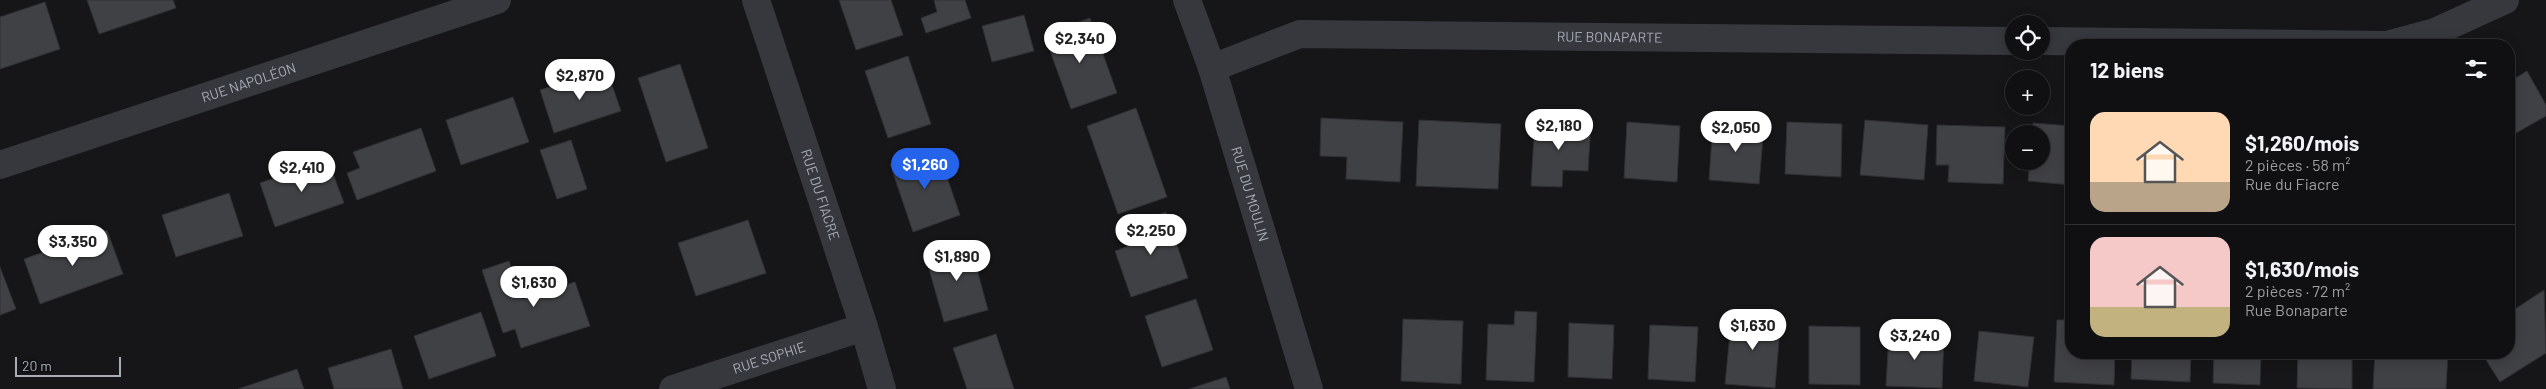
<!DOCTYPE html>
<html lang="fr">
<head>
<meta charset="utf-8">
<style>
  body { margin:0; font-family:Barlow,sans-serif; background:#1e1e20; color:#f1f3f6; height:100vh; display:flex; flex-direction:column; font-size:19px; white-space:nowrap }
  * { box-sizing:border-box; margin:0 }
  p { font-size:16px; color:#9c9d9f }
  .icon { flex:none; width:28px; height:28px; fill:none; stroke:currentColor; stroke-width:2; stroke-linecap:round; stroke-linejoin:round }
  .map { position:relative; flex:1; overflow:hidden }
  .panel { position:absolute; left:2065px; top:39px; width:450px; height:320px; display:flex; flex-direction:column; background:#101012; border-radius:20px; box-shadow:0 2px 12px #0003,0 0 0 1px #303032 }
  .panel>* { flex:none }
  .fabs { position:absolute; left:2005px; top:15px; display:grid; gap:10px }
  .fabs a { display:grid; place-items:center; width:45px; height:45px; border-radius:50%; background:#101012; box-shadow:0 2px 12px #0003,0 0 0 1px #303032; font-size:25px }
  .scale { position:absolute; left:15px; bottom:12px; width:106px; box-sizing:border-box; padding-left:5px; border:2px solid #a8adb8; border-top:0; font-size:14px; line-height:18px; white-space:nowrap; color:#a8adb8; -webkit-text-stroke:4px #111113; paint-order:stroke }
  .price { position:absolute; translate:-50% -42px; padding:0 11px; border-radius:18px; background:#fff; color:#222; font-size:16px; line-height:32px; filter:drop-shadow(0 1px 2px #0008) }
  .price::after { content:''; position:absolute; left:50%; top:30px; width:15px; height:11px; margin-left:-8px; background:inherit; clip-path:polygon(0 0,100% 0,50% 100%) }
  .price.on { background:#2563eb; color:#fff }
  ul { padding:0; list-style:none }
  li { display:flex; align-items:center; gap:15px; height:125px; padding:0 25px }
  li+li { border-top:1px solid #303032 }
  li span { display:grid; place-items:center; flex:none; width:140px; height:100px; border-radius:15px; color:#555 }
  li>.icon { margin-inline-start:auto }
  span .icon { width:60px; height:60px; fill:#fffc; stroke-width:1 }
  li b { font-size:21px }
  h2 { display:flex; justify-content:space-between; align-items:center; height:60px; padding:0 25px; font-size:21px }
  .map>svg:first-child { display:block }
</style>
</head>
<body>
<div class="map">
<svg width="2546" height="389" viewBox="0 0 2546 389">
  <rect width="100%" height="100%" fill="#161618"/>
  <path fill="#404145" stroke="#303034" d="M 87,0 L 173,0 L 176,8 L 99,34 Z
    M 839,0 L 891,0 L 903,35 L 856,50 Z
    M 934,0 L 965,0 L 971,18 L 926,33 L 921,18 L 937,12 Z
    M 45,2 L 60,49 L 0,69 L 0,17 Z
    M 1024,15 L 1034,51 L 992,62 L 982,26 Z
    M 1090,18 L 1117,93 L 1071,109 L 1044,34 Z
    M 908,56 L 931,124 L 888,138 L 865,71 Z
    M 680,64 L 708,148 L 666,162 L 638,78 Z
    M 606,68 L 621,111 L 554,133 L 540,90 Z
    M 2527,71 L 2546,105 L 2546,116 L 2509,137 L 2509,82 Z
    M 513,97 L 529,142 L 461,165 L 446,120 Z
    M 1136,108 L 1167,197 L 1118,214 L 1087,126 Z
    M 1321,118 L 1403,122 L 1400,182 L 1346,179 L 1347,157 L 1320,156 Z
    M 1419,120 L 1501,124 L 1498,189 L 1416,186 Z
    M 1535,120 L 1591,122 L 1588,171 L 1563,170 L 1562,187 L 1531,186 Z
    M 1865,120 L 1928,125 L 1924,180 L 1860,175 Z
    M 1627,122 L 1680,126 L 1677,182 L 1624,178 Z
    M 1713,122 L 1764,126 L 1759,184 L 1709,180 Z
    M 1787,122 L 1842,124 L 1841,177 L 1785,174 Z
    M 2033,123 L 2071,126 L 2071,185 L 2028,181 L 2030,161 L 2041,161 L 2041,134 L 2032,134 Z
    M 1937,125 L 2005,127 L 2003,184 L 1948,182 L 1949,165 L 1936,165 Z
    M 421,128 L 436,171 L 357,200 L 347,173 L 360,168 L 353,152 Z
    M 571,140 L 587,189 L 557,199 L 540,150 Z
    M 937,148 L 960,215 L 913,232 L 890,164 Z
    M 328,160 L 344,203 L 275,227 L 260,183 Z
    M 229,193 L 243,236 L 176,257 L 162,215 Z
    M 1166,212 L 1188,278 L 1131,297 L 1115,251 L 1134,244 L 1128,225 Z
    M 748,220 L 766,273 L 696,296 L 678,243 Z
    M 107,230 L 123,274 L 40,304 L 24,259 Z
    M 970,243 L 988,310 L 944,322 L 925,255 Z
    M 509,261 L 522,299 L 575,282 L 590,326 L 521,348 L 515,329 L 503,333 L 482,270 Z
    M 0,267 L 16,309 L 0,315 Z
    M 2544,290 L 2546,353 L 2500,382 L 2481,352 L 2509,352 L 2509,313 Z
    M 1196,299 L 1213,350 L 1162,367 L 1145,316 Z
    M 1515,311 L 1537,312 L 1534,382 L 1486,380 L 1488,324 L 1514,325 Z
    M 481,312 L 496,356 L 429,379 L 414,336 Z
    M 1732,313 L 1781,317 L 1775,388 L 1725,384 Z
    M 1403,319 L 1463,321 L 1461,384 L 1401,381 Z
    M 2057,320 L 2071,320 L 2071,352 L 2115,352 L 2114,385 L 2054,382 Z
    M 1569,323 L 1614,325 L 1612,379 L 1568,377 Z
    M 1650,325 L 1698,327 L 1695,382 L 1648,379 Z
    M 1809,326 L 1860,327 L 1860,385 L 1809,384 Z
    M 1979,331 L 2034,337 L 2028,387 L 1974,381 Z
    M 1889,333 L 1944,336 L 1942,388 L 1886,386 Z
    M 996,334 L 1014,389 L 967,389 L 953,348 Z
    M 391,349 L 403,389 L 334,389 L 328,368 Z
    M 2132,352 L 2191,352 L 2190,382 L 2131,379 Z
    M 2214,352 L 2261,352 L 2260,385 L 2213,383 Z
    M 2298,352 L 2352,352 L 2352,389 L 2297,388 Z
    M 2375,352 L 2448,352 L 2446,389 L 2373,389 Z
    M 297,369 L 304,389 L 238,389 Z
    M 1226,377 L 1230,389 L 1189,389 Z"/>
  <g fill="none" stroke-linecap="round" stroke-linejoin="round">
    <g stroke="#37383d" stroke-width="28">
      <path id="s1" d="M 756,0 L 864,327 L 882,389"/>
      <path id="s2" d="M 1187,0 L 1212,68 L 1309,389"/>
      <path d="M 2041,41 L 2387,45 L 2435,32 L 2505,0"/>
      <path id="s3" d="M 1212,68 L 1300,34 L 2014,41"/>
      <path id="s4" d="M 0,165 L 497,0"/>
      <path id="s5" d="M 673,389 L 864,327"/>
    </g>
  </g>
  <g text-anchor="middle" stroke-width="4" stroke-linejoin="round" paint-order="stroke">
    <g font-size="14" fill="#a8adb8" stroke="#111113">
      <text dy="5" stroke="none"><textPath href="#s3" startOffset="404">RUE BONAPARTE</textPath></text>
      <text dy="5" stroke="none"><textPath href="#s4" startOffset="262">RUE NAPOLÉON</textPath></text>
      <text dy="5" stroke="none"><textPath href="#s1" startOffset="205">RUE DU FIACRE</textPath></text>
      <text dy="5" stroke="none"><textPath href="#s2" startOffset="204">RUE DU MOULIN</textPath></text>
      <text dy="5" stroke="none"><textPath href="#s5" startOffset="101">RUE SOPHIE</textPath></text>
    </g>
  </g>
</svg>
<div class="fabs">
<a><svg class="icon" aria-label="locate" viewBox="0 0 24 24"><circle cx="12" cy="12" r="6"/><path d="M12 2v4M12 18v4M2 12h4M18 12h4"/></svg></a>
<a>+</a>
<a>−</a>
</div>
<div class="scale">20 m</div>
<b class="price" style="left:1080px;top:64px">$2,340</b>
<b class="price" style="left:580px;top:101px">$2,870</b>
<b class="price" style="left:1559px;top:151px">$2,180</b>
<b class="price" style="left:1736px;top:153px">$2,050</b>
<b class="price on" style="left:925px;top:190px">$1,260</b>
<b class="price" style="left:302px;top:193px">$2,410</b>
<b class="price" style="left:1151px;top:256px">$2,250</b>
<b class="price" style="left:73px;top:267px">$3,350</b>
<b class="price" style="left:957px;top:282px">$1,890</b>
<b class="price" style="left:534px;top:308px">$1,630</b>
<b class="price" style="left:1753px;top:351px">$1,630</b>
<b class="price" style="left:1915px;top:361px">$3,240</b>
<section class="panel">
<h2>12 biens<svg class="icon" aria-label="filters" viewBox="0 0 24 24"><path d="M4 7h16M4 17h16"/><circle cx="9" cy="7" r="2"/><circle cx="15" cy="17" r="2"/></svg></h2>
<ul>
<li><span style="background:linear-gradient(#ffd9b3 70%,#b9a48a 0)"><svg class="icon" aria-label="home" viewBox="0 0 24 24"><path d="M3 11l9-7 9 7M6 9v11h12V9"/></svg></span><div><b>$1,260/mois</b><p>2 pièces · 58 m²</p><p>Rue du Fiacre</p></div></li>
<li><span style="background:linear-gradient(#f6c9c9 70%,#c2b280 0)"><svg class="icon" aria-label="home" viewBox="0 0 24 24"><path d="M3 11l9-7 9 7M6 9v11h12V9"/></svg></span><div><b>$1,630/mois</b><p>2 pièces · 72 m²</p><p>Rue Bonaparte</p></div></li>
</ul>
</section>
</div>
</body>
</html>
